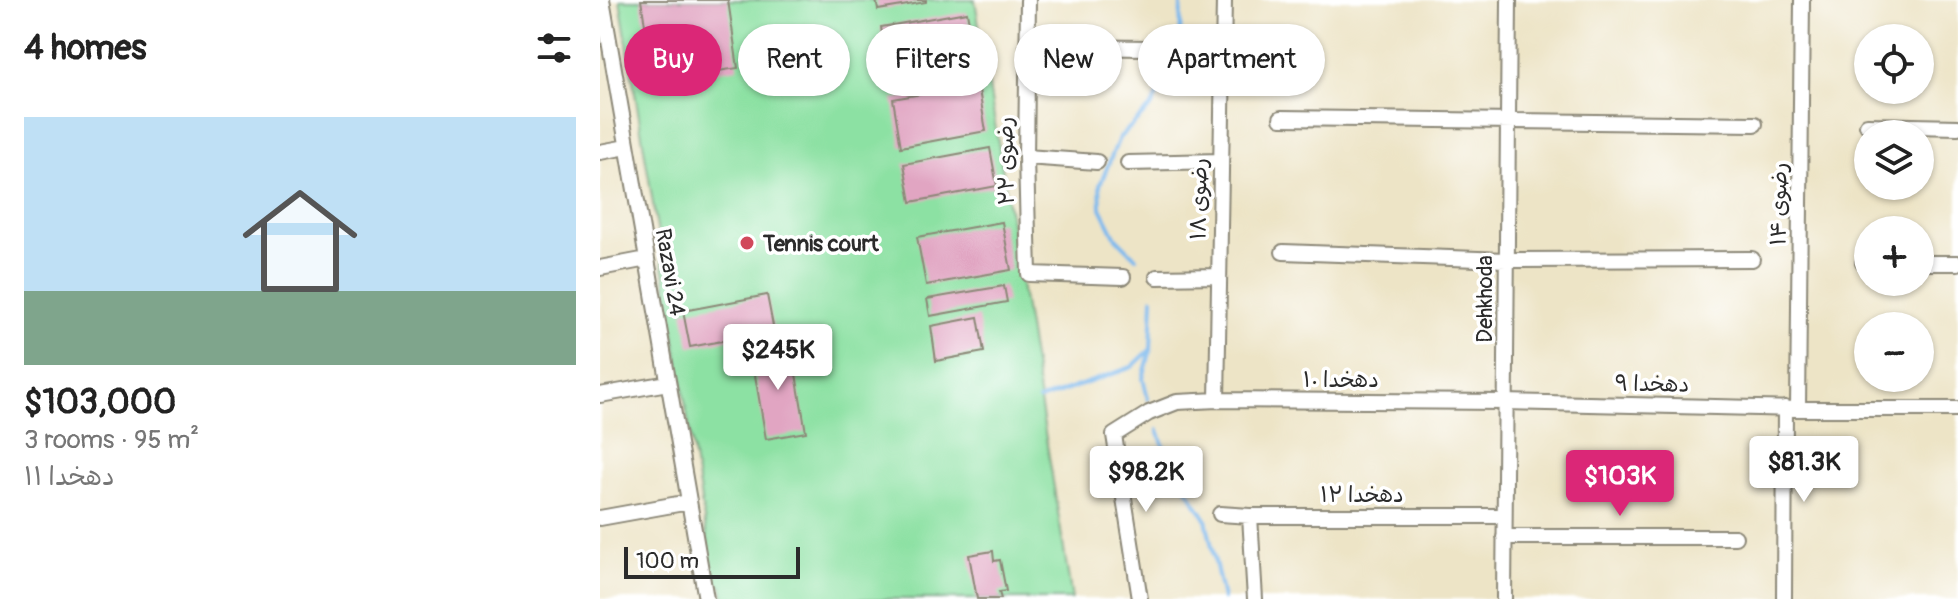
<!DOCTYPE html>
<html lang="en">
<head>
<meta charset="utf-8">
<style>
  body { margin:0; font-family:Pangolin,"Playpen Sans Arabic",sans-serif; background:#f6f6f6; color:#222; height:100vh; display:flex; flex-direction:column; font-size:30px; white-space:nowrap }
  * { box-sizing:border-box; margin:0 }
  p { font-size:26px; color:#767676 }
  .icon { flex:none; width:44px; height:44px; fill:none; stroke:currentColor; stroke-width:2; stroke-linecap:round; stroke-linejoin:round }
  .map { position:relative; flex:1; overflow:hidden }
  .details { display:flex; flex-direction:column; background:#fff; width:600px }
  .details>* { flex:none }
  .top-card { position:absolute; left:24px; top:24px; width:760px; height:72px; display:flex; gap:16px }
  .controls { position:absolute; left:1254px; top:24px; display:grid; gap:16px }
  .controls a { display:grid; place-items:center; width:80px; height:80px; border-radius:50%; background:#fff; box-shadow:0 2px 6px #0004; font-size:40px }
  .scale { position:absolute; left:24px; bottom:20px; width:176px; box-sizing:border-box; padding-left:8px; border:4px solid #2b2b2b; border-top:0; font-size:22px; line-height:28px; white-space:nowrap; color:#2b2b2b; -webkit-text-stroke:6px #fff; paint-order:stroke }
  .price { position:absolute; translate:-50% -68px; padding:0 18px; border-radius:8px; background:#fff; color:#222; font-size:26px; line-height:52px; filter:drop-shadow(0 2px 4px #0008) }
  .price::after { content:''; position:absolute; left:50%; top:48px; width:24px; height:18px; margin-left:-12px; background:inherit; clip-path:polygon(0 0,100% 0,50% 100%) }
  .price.on { background:#db2777; color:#fff }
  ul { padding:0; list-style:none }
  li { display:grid; align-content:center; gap:16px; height:424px; padding:0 24px }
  li span { display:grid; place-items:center; height:248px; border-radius:0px; color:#555 }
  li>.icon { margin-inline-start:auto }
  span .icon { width:144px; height:144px; fill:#fffc; stroke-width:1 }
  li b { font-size:34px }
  h2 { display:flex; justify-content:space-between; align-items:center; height:96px; padding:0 24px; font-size:34px }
  .chip { padding:0 28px; border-radius:36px; background:#fff; box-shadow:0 2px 6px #0004; font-size:28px; line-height:72px }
  .chip.on { background:#db2777; color:#fff }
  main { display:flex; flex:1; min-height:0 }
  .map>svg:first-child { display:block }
</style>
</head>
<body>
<main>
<section class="details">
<h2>4 homes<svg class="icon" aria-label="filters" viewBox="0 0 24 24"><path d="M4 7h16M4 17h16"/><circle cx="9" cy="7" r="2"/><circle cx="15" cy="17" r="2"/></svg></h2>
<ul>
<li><span style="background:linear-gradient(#bfe0f5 70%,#7fa58c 0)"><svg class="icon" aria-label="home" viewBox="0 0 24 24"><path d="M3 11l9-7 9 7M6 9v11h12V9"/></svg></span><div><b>$103,000</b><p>3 rooms · 95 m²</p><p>دهخدا ۱۱</p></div></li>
</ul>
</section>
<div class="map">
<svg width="1358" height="599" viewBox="0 0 1358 599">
  <rect width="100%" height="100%" fill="#fff"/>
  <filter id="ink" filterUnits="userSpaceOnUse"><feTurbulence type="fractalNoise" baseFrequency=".0125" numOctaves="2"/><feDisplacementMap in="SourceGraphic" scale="16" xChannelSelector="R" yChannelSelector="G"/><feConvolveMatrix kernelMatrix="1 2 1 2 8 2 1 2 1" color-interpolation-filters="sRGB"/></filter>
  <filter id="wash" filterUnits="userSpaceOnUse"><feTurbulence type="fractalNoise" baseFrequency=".006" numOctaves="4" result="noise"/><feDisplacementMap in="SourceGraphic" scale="32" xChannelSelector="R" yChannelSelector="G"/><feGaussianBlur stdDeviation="1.8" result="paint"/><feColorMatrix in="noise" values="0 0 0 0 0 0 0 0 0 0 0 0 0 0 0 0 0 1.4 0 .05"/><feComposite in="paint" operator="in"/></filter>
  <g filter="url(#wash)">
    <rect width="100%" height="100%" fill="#ede4c6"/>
    <path fill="#8ce1a3" stroke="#5c8667" stroke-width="2" d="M 20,0 L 375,0 L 472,599 L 124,599 L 122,586 L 115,587 Z"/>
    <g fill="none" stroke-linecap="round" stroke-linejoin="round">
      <path stroke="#7bb9ee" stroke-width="4" d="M 536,258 L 516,238 L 501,208 L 500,185 L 519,138 L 552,106 L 580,47 L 581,0
        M 548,399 L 543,378 L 551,349 L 553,298
        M 439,400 L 532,367 L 551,349
        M 558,430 L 569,461 L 606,519 L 623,599"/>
    </g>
    <g id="blocks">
      <path fill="#e1a5c2" d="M 41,0 L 128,0 L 138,68 L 54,81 Z
        M 276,0 L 326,0 L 326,2 L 278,10 Z
        M 367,12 L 374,51 L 287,66 L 281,27 Z
        M 378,84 L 386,131 L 301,147 L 293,99 Z
        M 390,148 L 397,186 L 311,202 L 304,164 Z
        M 402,222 L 411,270 L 326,285 L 317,237 Z
        M 404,286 L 407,302 L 330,316 L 327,299 Z
        M 167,295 L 174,331 L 90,347 L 83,311 Z
        M 378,317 L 384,352 L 336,361 L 331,326 Z
        M 191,345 L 206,432 L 166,439 L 151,352 Z
        M 393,551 L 394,561 L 400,560 L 406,591 L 399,592 L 401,599 L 377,599 L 369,555 Z"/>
    </g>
  </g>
  <g filter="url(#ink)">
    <use href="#blocks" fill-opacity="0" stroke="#8c8878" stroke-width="2"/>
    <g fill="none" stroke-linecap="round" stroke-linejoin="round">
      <defs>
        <path id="minor" d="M 2,0 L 106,599
          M 428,0 L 426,157 L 429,274 L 523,277
          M 427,47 L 558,48
          M 681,118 L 1155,124
          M 1267,125 L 1358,127
          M 0,152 L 27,147
          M 426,157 L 497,162
          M 528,163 L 621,161
          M 683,252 L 906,260 L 1152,259
          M 1263,263 L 1268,263
          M 1320,263 L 1358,263
          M 0,268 L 47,259
          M 557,277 L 619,276
          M 0,395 L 68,383
          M 617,400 L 624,0
          M 1198,409 L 1202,0
          M 620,514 L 650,516 L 904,516
          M 650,516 L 655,599
          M 0,518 L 89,502
          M 904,537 L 1135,537
          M 540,599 L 514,435 L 549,413 L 577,402 L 617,400 L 905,402 L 1198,409 L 1358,409
          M 904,599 L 909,0
          M 1184,599 L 1185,408"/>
      </defs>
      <use href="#minor" stroke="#8c8878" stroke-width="18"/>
      <use href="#minor" stroke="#fff" stroke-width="14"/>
    </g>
  </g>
  <circle fill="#d1495b" stroke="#fff" stroke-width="3" cx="147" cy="243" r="8"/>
  <g text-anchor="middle" stroke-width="7" stroke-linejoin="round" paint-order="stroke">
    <g font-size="22" fill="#2b2b2b" stroke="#fff">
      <text transform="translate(405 161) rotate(-91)" y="8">رضوی ۲۲</text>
      <text transform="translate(598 199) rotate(-89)" y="8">رضوی ۱۸</text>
      <text transform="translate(1178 204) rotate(-89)" y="8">رضوی ۱۴</text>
      <text transform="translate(71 272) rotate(80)" y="8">Razavi 24</text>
      <text transform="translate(884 299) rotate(-90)" y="8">Dehkhoda</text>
      <text x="741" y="387">دهخدا ۱۰</text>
      <text transform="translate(1052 383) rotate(1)" y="8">دهخدا ۹</text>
      <text x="762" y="502">دهخدا ۱۲</text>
    </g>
    <g font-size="22" font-weight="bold" fill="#2b2b2b" stroke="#fff" text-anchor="start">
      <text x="163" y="251">Tennis court</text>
    </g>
  </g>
</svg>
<div class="controls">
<a><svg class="icon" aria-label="locate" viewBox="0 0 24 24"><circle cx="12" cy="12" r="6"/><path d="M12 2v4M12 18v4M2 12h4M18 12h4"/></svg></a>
<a><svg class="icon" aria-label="layers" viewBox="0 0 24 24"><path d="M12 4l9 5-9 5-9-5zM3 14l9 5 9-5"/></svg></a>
<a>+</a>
<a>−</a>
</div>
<div class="scale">100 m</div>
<b class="price" style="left:178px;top:392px">$245K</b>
<b class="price" style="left:1204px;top:504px">$81.3K</b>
<b class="price" style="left:546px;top:514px">$98.2K</b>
<b class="price on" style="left:1020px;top:518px">$103K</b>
<div class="top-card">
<a class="chip on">Buy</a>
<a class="chip">Rent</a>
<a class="chip">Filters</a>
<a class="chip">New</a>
<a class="chip">Apartment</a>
</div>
</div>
</main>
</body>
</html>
